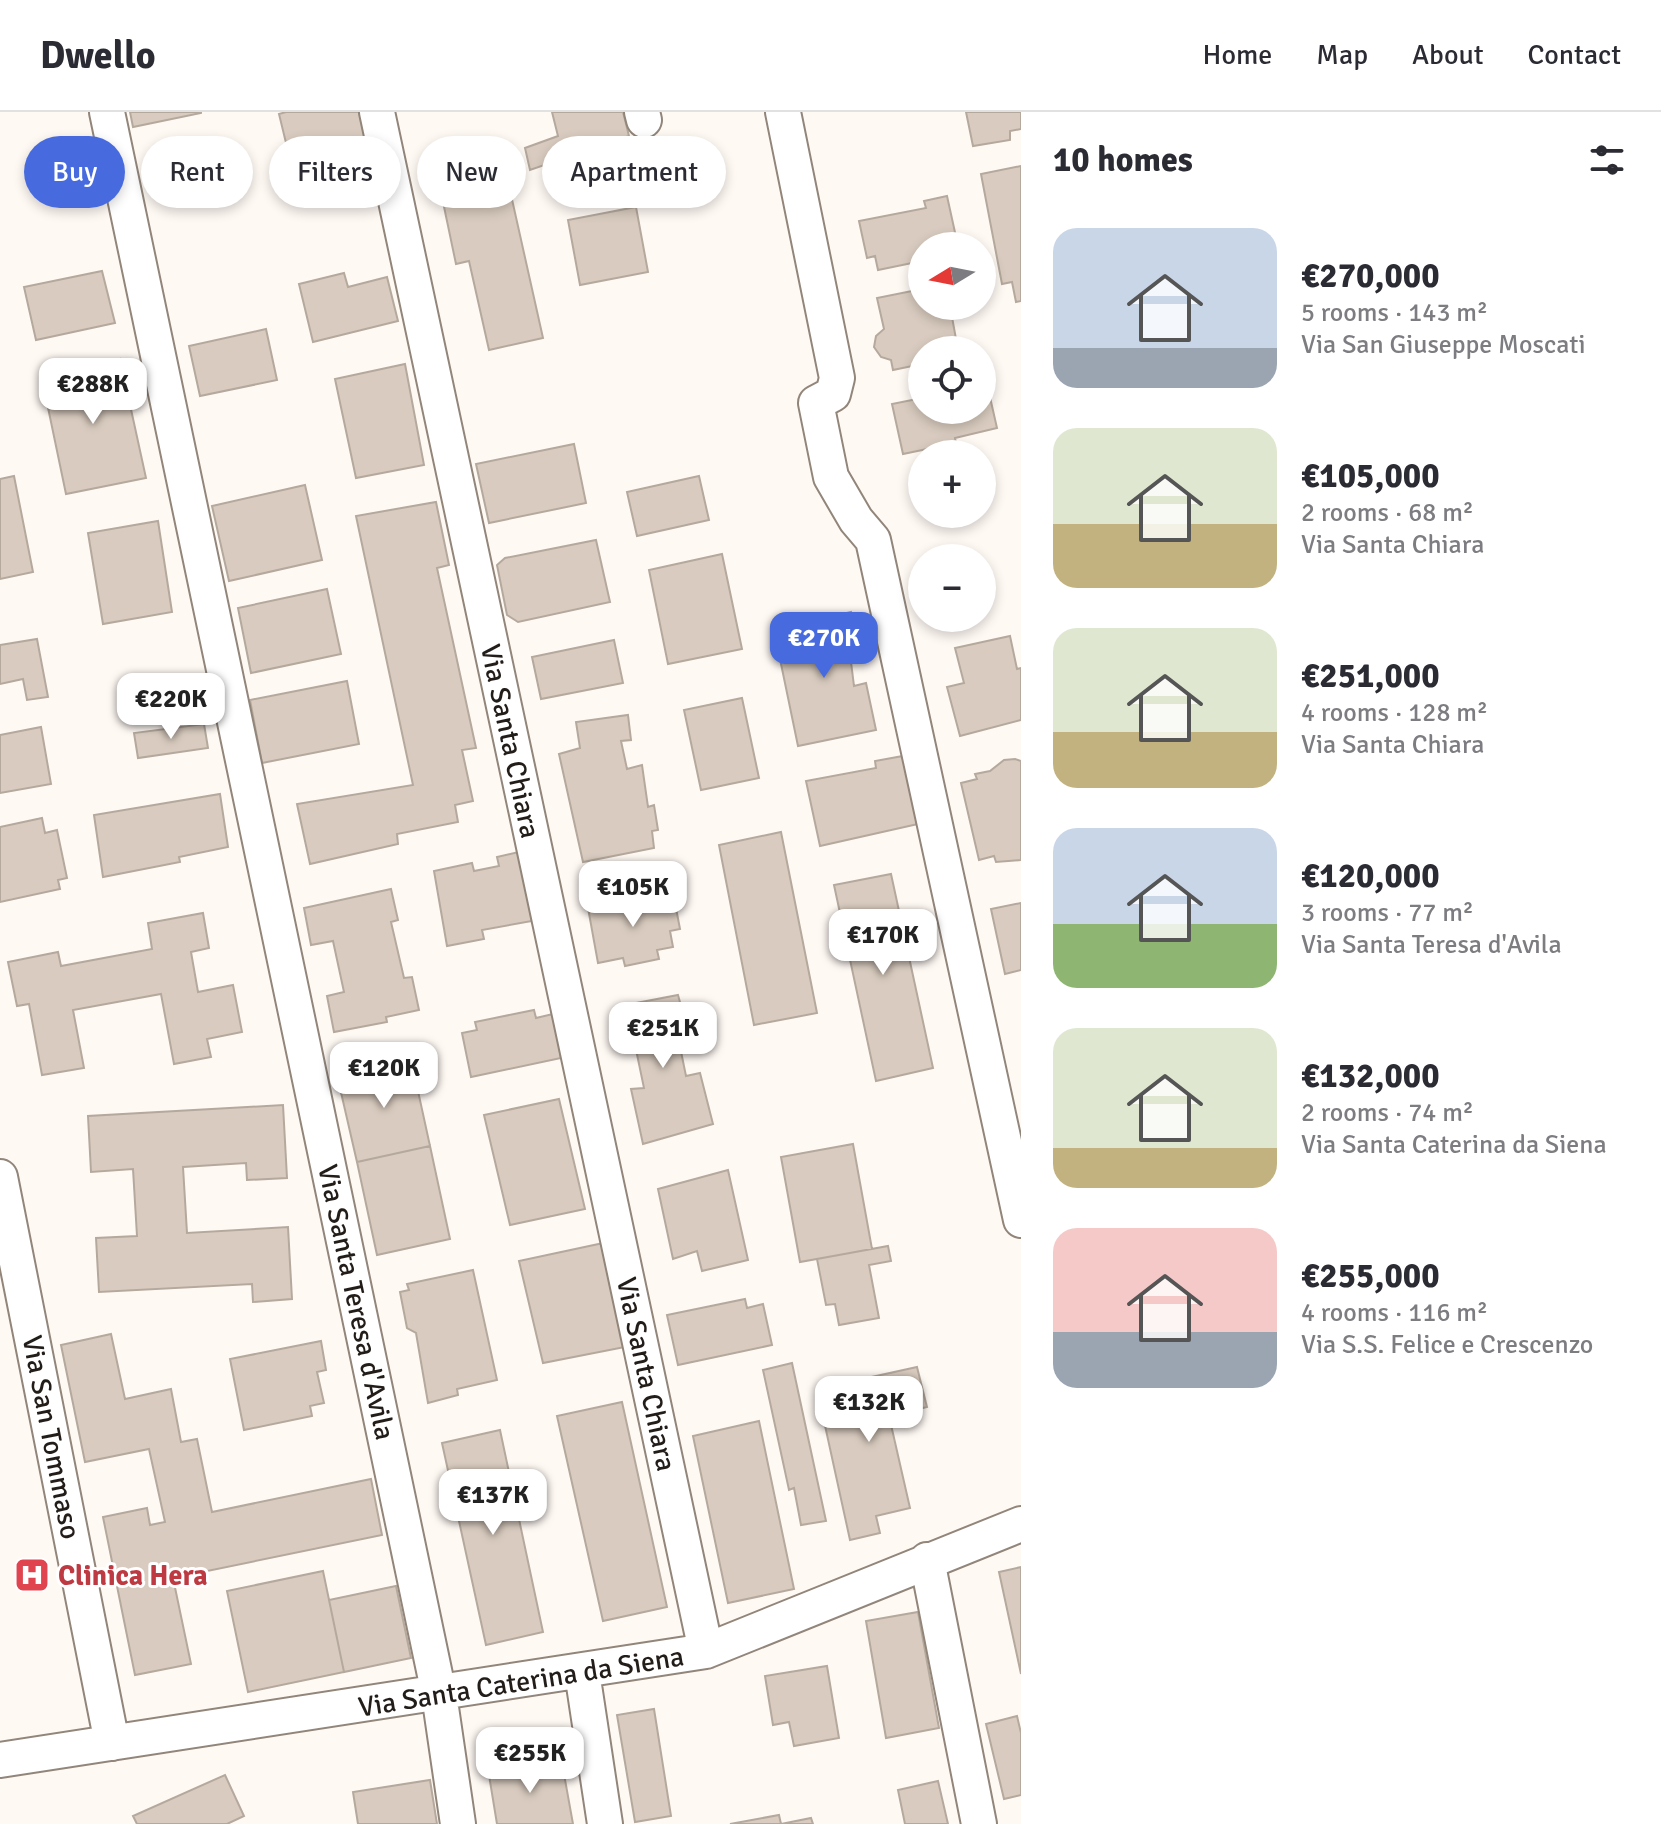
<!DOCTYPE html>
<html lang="en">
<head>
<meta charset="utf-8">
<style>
  body { margin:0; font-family:Signika,sans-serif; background:#f2f2f3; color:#2b2b33; height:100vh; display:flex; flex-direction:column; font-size:30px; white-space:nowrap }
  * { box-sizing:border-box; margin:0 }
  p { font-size:26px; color:#7c7c81 }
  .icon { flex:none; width:44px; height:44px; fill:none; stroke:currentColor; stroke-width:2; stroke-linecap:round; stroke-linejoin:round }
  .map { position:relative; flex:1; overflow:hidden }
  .details { display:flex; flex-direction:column; background:#fff; width:640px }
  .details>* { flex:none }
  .guide { position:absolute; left:24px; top:24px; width:760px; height:72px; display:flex; gap:16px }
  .needle { width:52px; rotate:260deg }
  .tools { position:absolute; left:908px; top:120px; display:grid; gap:16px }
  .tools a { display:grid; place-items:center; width:88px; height:88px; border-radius:50%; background:#fff; box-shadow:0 4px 12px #0003; font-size:40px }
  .price { position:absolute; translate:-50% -68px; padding:0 18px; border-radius:16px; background:#fff; color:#222; font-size:26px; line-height:52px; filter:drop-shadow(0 2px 4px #0008) }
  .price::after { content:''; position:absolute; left:50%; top:48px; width:24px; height:18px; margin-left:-12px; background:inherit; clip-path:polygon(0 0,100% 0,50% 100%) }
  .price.on { background:#476bde; color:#fff }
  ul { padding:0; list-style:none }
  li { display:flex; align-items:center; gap:24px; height:200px; padding:0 32px }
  li span { display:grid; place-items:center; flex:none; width:224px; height:160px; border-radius:24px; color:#555 }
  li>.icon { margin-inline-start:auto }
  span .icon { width:96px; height:96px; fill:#fffc; stroke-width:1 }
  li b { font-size:34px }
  h2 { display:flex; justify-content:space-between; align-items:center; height:96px; padding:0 32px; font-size:34px }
  .chip { padding:0 28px; border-radius:36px; background:#fff; box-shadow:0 4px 12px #0003; font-size:28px; line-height:72px }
  .chip.on { background:#476bde; color:#fff }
  header { display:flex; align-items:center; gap:48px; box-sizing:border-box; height:112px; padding:0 40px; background:#fff; border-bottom:2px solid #e1e1e2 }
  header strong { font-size:38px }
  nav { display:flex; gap:44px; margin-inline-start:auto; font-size:28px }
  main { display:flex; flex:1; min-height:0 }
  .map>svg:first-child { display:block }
</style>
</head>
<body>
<header>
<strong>Dwello</strong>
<nav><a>Home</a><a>Map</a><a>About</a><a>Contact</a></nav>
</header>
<main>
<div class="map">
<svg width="1021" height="1712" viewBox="0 0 1021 1712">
  <rect width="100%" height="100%" fill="#fff9f4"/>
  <path fill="#d9cbbf" stroke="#b5a99d" stroke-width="2" d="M 130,0 L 201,0 L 201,1 L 133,15 Z
    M 286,0 L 359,0 L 372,54 L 296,72 L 279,2 Z
    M 552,0 L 623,0 L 629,24 L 530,58 L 525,36 L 558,24 Z
    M 966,0 L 1021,0 L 1021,17 L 1010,19 L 1010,28 L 973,34 Z
    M 1021,54 L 1021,189 L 1016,190 L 1012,170 L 1002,172 L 981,62 Z
    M 509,74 L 543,226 L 489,238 L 469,149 L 456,152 L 443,90 Z
    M 947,84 L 958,134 L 922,134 L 922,149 L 878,158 L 875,144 L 867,146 L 859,109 L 926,96 L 924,89 Z
    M 636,95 L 648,160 L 580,173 L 568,108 Z
    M 102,159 L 115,211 L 36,228 L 24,175 Z
    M 344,161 L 348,175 L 387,165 L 398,209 L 313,230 L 299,172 Z
    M 922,177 L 922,194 L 950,194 L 958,238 L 922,238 L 922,252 L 893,258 L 891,248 L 881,245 L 874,235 L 876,224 L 884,217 L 877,186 Z
    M 266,217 L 277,268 L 200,284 L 189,234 Z
    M 120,247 L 146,366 L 66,382 L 41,262 Z
    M 405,252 L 424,353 L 356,366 L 335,267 Z
    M 987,272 L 997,316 L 955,326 L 956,331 L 903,342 L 892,292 L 922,286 L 922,298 L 982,298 L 982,273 Z
    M 574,332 L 586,391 L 489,411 L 476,352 Z
    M 14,364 L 33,460 L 0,467 L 0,367 Z
    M 699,364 L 709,408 L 637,424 L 627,380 Z
    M 305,373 L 322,448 L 229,469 L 212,394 Z
    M 436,390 L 449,453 L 437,456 L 476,636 L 462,638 L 473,689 L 455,693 L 458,710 L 397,722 L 398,732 L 310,752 L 297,692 L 413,673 L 356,404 Z
    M 158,409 L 172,500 L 103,512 L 88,421 Z
    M 596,428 L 610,490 L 518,510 L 507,503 L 497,453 L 505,446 Z
    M 722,442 L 742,537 L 668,552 L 649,458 Z
    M 327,477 L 341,542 L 251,561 L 238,496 Z
    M 851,500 L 861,548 L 851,550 L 854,574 L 866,571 L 876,618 L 798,634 L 774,518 Z
    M 1010,524 L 1017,557 L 1021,556 L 1021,608 L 960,624 L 947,575 L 964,571 L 955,536 Z
    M 37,527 L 48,585 L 27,588 L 23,567 L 0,572 L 0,533 Z
    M 614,528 L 623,571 L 541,587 L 532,545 Z
    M 347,569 L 359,632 L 262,651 L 250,588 Z
    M 742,586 L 759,666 L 701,678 L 684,598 Z
    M 628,603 L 631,628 L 621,629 L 627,657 L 642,653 L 648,695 L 654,693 L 658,718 L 652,719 L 654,736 L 583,750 L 559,642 L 580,636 L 576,610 Z
    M 204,612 L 208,636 L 138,646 L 134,621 Z
    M 41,615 L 51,672 L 0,681 L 0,623 Z
    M 903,644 L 918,712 L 820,734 L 806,669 L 876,656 L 875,649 Z
    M 1015,647 L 1021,649 L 1021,748 L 996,750 L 994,744 L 979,748 L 961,671 L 977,667 L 975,662 L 990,659 L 1004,648 Z
    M 220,682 L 228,735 L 179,745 L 180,750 L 103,765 L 94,703 Z
    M 42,706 L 45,721 L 57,718 L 67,766 L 58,768 L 60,777 L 0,790 L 0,715 Z
    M 781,720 L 817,901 L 754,913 L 719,733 Z
    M 519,740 L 532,809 L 482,818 L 484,827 L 447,834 L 434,759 L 472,751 L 474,759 L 499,754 L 497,745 Z
    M 891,762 L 933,956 L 876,969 L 834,773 Z
    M 391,777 L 398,808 L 391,810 L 404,866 L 412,865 L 419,898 L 386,905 L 387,910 L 334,920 L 327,884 L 344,880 L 333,829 L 311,833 L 304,796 Z
    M 662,782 L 664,793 L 675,791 L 680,817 L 670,819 L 673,835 L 657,838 L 659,847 L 625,854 L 623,846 L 598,851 L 588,796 Z
    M 1021,791 L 1021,858 L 1005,862 L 991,797 Z
    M 203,801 L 209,836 L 191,840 L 198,880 L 233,873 L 242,920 L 207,927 L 211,945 L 174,952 L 161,882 L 73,898 L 84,956 L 42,963 L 29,892 L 17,894 L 8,850 L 58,840 L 61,854 L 152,837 L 148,811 Z
    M 678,883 L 688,919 L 677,920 L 686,964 L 700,961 L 713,1012 L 643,1032 L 631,977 L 644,976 L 634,928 L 620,931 L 615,895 Z
    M 534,898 L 536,906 L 553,902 L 561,946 L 471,965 L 462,921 L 477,918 L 475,910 Z
    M 411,947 L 430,1034 L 357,1050 L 337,963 Z
    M 559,987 L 585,1097 L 510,1113 L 484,1003 Z
    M 283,993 L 287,1066 L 247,1068 L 246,1051 L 183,1055 L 187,1121 L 288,1115 L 292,1187 L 253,1190 L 252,1172 L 99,1180 L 96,1126 L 137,1124 L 133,1057 L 91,1060 L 88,1004 Z
    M 853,1032 L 872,1137 L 800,1150 L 781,1045 Z
    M 430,1034 L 450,1127 L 377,1143 L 357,1050 Z
    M 728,1058 L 748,1148 L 702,1159 L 697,1139 L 673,1147 L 658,1077 Z
    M 608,1130 L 630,1234 L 543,1251 L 519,1149 Z
    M 888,1134 L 891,1149 L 869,1153 L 879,1206 L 839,1213 L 835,1192 L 826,1193 L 817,1147 Z
    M 473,1158 L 497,1268 L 457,1277 L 458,1283 L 428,1291 L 416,1221 L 407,1216 L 400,1180 L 409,1178 L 407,1172 Z
    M 745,1187 L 747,1196 L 763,1192 L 772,1233 L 678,1253 L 667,1203 Z
    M 111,1222 L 125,1287 L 171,1277 L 181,1330 L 197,1327 L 212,1400 L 371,1367 L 382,1423 L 173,1466 L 191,1552 L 135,1563 L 103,1405 L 147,1396 L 150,1413 L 165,1410 L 149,1337 L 85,1350 L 61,1233 Z
    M 321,1229 L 326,1258 L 317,1260 L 324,1291 L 310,1294 L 312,1304 L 244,1318 L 230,1247 Z
    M 792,1251 L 826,1409 L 801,1413 L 794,1376 L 789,1378 L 763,1258 Z
    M 917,1255 L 927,1295 L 889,1304 L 910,1396 L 876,1404 L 880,1421 L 850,1428 L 817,1277 Z
    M 622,1290 L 667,1495 L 603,1509 L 557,1304 Z
    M 759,1309 L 794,1477 L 728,1491 L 693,1324 Z
    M 500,1318 L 543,1520 L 486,1533 L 442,1331 Z
    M 1021,1455 L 1021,1562 L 999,1460 Z
    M 323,1459 L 344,1560 L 248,1580 L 227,1479 Z
    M 396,1474 L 411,1546 L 344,1560 L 329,1488 Z
    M 918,1500 L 939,1616 L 886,1626 L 866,1509 Z
    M 827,1554 L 839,1626 L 794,1634 L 789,1610 L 773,1613 L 765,1564 Z
    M 654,1597 L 671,1704 L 635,1710 L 617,1603 Z
    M 1017,1604 L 1021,1621 L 1021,1683 L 1004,1687 L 986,1612 Z
    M 524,1651 L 525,1657 L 562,1651 L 573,1712 L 497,1712 L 488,1657 Z
    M 225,1663 L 244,1704 L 227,1712 L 137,1712 L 133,1704 Z
    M 430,1668 L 437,1712 L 358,1712 L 353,1680 Z
    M 938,1669 L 948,1712 L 905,1712 L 898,1678 Z
    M 779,1703 L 781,1712 L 811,1706 L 813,1712 L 730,1712 Z"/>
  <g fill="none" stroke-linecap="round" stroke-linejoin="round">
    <defs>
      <path id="minor" d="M 107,0 L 439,1582 L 458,1712
        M 377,0 L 706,1539
        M 642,0 L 644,8
        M 783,0 L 837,266 L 833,282 L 816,291 L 831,365 L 856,408 L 873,428 L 1021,1108
        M 0,1065 L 112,1631
        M 927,1448 L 979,1712
        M 582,1560 L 605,1712
        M 0,1648 L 706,1539 L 1021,1412"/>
    </defs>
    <use href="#minor" stroke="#92867b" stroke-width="38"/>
    <use href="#minor" stroke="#fff" stroke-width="34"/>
  </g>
  <defs>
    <symbol id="hospital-square" viewBox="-11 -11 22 22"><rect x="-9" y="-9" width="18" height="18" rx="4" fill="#e0444e" stroke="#fff"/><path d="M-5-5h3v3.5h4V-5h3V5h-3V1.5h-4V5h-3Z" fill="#fff"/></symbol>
  </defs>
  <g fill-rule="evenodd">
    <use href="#hospital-square" x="12" y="1443" width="40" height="40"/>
  </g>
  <g text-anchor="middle" stroke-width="6" stroke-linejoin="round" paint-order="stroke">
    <g font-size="28" fill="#221d19" stroke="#fff">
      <text transform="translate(511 629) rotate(78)" y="10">Via Santa Chiara</text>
      <text transform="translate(357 1190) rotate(78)" y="10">Via Santa Teresa d'Avila</text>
      <text transform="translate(647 1262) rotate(78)" y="10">Via Santa Chiara</text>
      <text transform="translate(52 1325) rotate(79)" y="10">Via San Tommaso</text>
      <text transform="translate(521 1569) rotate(-9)" y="10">Via Santa Caterina da Siena</text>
    </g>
    <g font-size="28" font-weight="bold" fill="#be3a42" stroke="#fff" text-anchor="start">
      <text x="58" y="1473">Clinica Hera</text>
    </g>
  </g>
</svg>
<div class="tools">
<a><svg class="needle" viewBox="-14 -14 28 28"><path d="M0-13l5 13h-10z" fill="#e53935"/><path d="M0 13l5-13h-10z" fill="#7c7c81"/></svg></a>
<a><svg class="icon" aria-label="locate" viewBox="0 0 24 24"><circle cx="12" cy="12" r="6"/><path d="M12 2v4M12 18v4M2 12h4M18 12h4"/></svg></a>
<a>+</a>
<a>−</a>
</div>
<b class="price" style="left:93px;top:314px">€288K</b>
<b class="price on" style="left:824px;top:568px">€270K</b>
<b class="price" style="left:171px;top:629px">€220K</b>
<b class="price" style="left:633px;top:817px">€105K</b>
<b class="price" style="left:883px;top:865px">€170K</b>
<b class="price" style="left:663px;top:958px">€251K</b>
<b class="price" style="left:384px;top:998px">€120K</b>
<b class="price" style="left:869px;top:1332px">€132K</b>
<b class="price" style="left:493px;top:1425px">€137K</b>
<b class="price" style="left:530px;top:1683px">€255K</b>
<div class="guide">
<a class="chip on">Buy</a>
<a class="chip">Rent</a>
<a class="chip">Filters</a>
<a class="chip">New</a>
<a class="chip">Apartment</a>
</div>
</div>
<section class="details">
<h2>10 homes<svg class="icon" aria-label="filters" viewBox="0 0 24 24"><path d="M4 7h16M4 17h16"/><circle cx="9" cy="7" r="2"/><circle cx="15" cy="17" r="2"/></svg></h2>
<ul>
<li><span style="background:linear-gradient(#c9d6e8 75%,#9aa5b1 0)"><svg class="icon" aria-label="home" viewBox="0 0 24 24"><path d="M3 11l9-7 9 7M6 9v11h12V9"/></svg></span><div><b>€270,000</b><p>5 rooms · 143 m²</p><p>Via San Giuseppe Moscati</p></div></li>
<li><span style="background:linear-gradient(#dfe7d0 60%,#c2b280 0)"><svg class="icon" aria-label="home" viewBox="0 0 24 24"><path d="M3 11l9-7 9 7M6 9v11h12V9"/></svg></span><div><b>€105,000</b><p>2 rooms · 68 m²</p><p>Via Santa Chiara</p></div></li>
<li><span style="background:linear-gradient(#dfe7d0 65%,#c2b280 0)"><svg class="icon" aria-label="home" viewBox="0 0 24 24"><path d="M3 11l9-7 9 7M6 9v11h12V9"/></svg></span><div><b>€251,000</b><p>4 rooms · 128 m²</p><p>Via Santa Chiara</p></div></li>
<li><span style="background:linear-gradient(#c9d6e8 60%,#8fb573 0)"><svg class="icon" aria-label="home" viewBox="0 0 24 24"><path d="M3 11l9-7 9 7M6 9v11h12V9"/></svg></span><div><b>€120,000</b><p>3 rooms · 77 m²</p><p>Via Santa Teresa d'Avila</p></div></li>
<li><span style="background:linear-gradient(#dfe7d0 75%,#c2b280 0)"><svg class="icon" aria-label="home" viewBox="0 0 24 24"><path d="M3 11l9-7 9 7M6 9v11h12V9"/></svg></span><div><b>€132,000</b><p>2 rooms · 74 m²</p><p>Via Santa Caterina da Siena</p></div></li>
<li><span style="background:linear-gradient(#f6c9c9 65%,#9aa5b1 0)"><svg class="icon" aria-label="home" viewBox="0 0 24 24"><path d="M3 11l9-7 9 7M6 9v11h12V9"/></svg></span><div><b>€255,000</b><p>4 rooms · 116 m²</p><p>Via S.S. Felice e Crescenzo</p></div></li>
</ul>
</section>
</main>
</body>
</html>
